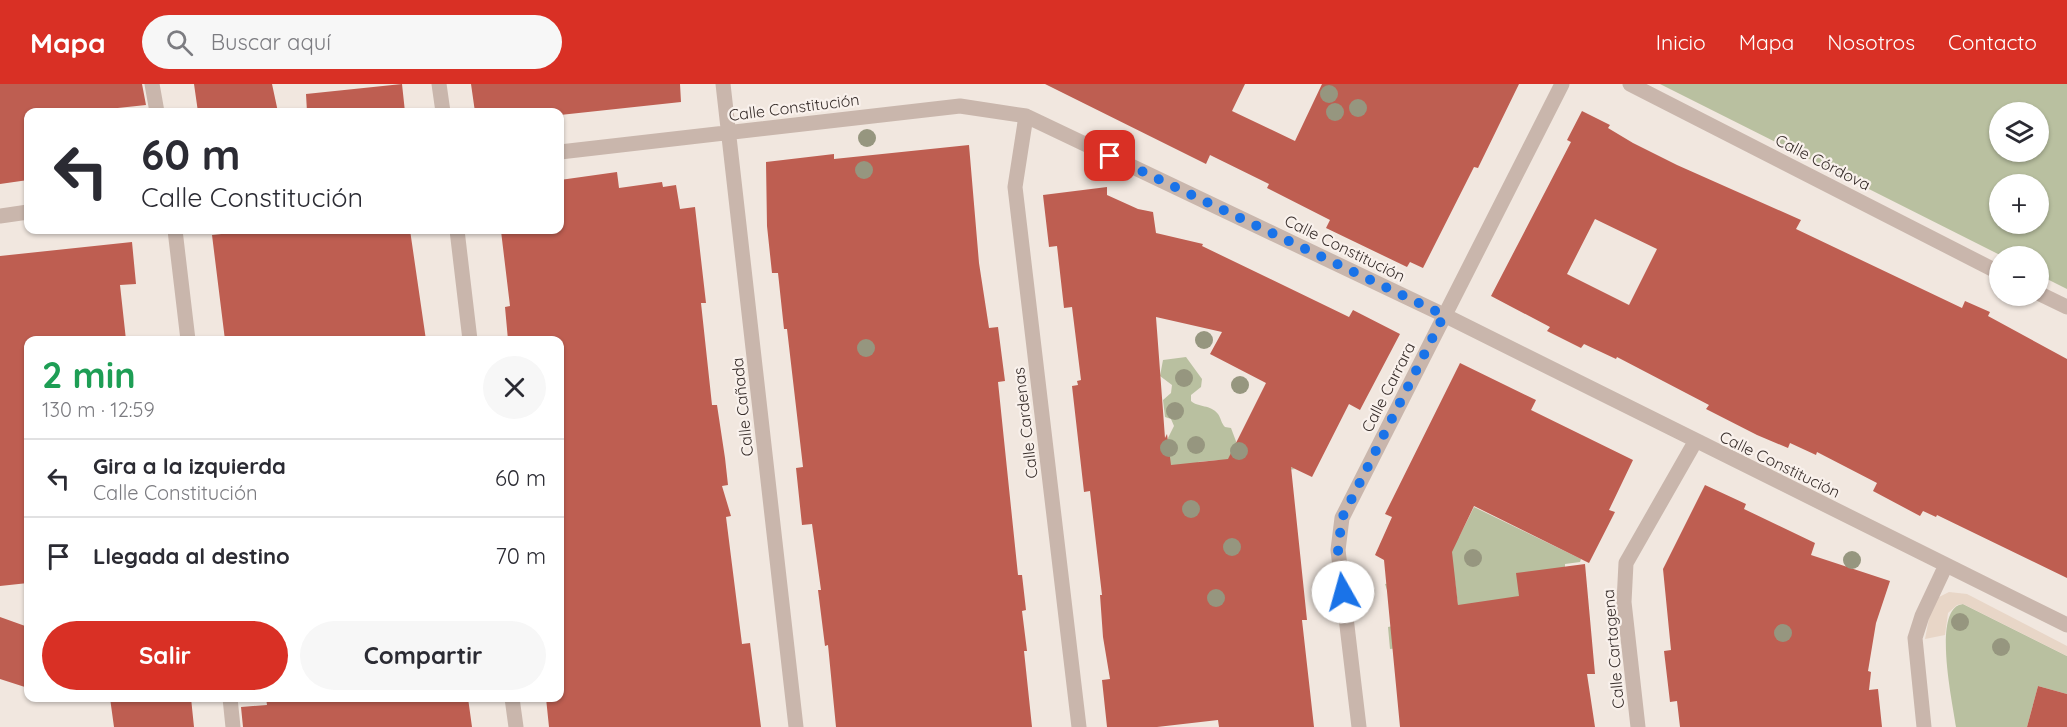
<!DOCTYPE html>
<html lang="es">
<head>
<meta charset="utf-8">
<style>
  body { margin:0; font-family:Quicksand,sans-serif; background:#f7f7f7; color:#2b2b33; height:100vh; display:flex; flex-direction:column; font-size:22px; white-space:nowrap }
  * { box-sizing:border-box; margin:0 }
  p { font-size:20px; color:#7c7c81 }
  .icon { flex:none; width:33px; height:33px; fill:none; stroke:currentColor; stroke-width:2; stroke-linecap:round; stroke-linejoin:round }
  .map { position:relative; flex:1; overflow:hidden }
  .panel { position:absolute; left:24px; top:252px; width:540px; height:366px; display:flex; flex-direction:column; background:#fff; border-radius:12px; box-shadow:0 2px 4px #0004 }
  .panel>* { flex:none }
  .top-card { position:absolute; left:24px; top:24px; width:540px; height:126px; border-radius:12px; box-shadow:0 2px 4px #0004; background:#fff; color:#2b2b33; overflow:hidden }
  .controls { position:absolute; left:1989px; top:18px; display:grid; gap:12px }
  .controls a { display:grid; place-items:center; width:60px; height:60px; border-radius:50%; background:#fff; box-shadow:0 2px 4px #0004; font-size:30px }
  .pin { position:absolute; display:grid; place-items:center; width:51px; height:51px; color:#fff; margin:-26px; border-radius:12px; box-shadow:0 3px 9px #0006 }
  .me { position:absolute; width:66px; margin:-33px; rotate:353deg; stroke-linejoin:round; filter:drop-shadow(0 0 4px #0008) }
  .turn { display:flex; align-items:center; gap:21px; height:126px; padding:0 18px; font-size:27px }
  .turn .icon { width:78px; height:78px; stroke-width:2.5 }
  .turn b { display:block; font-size:42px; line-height:51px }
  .round { display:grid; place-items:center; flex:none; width:63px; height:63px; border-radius:32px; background:#f7f7f7 }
  .summary { display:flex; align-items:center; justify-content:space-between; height:102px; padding:0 18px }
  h1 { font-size:36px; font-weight:700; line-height:45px; color:#1e9e55 }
  .cta { display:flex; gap:12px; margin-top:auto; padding:12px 18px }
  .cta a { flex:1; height:69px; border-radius:36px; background:#d93025; color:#fff; font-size:24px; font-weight:700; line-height:69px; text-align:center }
  .cta a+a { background:#f7f7f7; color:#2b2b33 }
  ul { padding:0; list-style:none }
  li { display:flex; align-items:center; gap:18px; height:78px; padding:0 18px; border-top:2px solid #e1e1e2 }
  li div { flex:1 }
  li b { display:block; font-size:22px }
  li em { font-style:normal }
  header { display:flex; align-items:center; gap:36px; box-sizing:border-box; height:84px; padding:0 30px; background:#d93025; color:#fff }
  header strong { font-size:28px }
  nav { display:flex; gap:33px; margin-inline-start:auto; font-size:21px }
  .search { width:420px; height:54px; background:#f7f7f7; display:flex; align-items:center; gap:15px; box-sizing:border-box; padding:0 21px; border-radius:33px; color:#7c7c81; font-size:22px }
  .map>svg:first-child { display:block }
</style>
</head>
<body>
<header>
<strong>Mapa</strong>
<div class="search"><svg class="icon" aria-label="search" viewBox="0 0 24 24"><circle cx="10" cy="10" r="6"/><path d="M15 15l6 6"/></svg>Buscar aquí</div>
<nav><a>Inicio</a><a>Mapa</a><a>Nosotros</a><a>Contacto</a></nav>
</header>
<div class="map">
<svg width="2067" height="643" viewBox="0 0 2067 643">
  <rect width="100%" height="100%" fill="#f1e7df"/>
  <!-- green -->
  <path fill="#b9c0a0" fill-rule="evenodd" d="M1660,0H2067V205L2039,191L2038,172H2002ZM2000,28H2038V68H2000ZM2038,100V140H2000V100Z
    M1186,273L1202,295L1201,303L1191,311V317C1199,324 1210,320 1218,330C1221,334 1221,339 1225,343L1231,344L1237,360H1245L1295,385L1222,397L1219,376L1198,378L1205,441L1163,377L1165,360L1174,342L1171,335L1165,333L1163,316L1171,309L1172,301L1160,292L1163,276Z
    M1474,423L1581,475L1580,478L1565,480V483L1519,512L1462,558L1390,565L1388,543L1459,529L1455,498L1387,506L1385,500L1424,493L1452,450L1459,453Z
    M1963,520L2067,572V610L2038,602L2027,643H1956C1953,620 1931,523 1963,520Z"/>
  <!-- plaza -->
  <path fill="#e8d6c7" d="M1949,508L1967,510L2067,562V572L1963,520L1957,521L1948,529L1945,551L1925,555L1931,524L1939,513Z"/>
  <!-- building -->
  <path fill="#be5e51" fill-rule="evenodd" d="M0,0H142L146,21L80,28H28V96L0,100Z
    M194,0H272L278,28H198Z
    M402,0L405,28H307L306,10Z
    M471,0H680L681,18L560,31V28H475Z
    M1045,0H1245L1232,27L1295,57L1322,0H1519L1478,84L1474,83L1423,184L1410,178L1407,183L1326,144L1330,136L1267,104L1269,100L1210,71L1206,80Z
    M1582,27L1610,41L1608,44L1633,59L1677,81L1801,136L1796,145L1962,224L1965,217L1990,228L1988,232L2067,275V494L1937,431L1936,433L1923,427L1920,432L1873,407L1877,399L1817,368L1816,371L1790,359L1788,364L1757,351L1706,325L1709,321L1617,273L1616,275L1584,260L1581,264L1547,247L1550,243L1491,212L1571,58L1567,56ZM1595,135L1657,165L1629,221L1567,190Z
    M969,61L979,179L989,244L998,243L1005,297L998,298L1018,491H1022L1026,526L1022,527L1027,567H1024L1032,643H836L828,561L825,562L818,506H821L812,440L802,441L796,384L803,383L787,245H784L778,189H772L767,142L766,78L834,70V75Z
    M617,88L619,104L662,98L663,103L676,101L680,125L695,123L706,219H701L712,321H717L725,374L728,401L722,402L731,432L726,433L742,560L750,559L761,643H549L546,614H560V256H508L505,223L510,222L501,147L560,146V96Z
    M1107,103V111L1138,125L1153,128L1156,149L1203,160L1202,162L1349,233L1353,226L1400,250L1360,326L1349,320L1312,393L1291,383L1307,536H1302L1314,643H1219L1218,636L1157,643H1107L1102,596L1110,595L1103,553L1100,511H1102L1090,407L1084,408L1072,302L1078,301L1077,297L1081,296L1072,223L1064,224L1057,162L1049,163L1043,111ZM1156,233L1222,248L1210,270L1266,299L1228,375L1171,381L1167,350L1165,354Z
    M259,146H410L426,256H225L212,151Z
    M132,158L136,200L120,201L126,256H28V499L0,502V172Z
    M1460,279L1536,316L1531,326L1633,376L1609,426L1615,428L1589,479L1474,422L1452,468L1458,521L1519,512L1516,489L1585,480L1595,590H1587L1595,643H1400L1384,476L1375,471L1392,433L1385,430Z
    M1705,401L1746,420L1744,425L1815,459L1811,471L1890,497L1876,539L1868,587L1871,588L1869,606L1878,605L1882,643H1680L1677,617L1670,618L1664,567L1671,566L1663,485Z
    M0,533L28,543V604L0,595Z
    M2038,602L2067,610V643H2027Z
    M110,614H191L194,643H114Z
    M266,614H293L294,618L333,614H468L472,643H243L241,623L267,621Z"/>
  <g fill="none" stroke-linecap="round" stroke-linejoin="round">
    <!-- minor -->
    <path stroke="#c9b6ac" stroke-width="15" d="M152,0L157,28
      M439,0L443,28
      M723,0L796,643
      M1630,0L2000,189
      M1026,32L1015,103L1079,643
      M560,68L960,22L1026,32L1444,231L2067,541
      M0,132L28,128
      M175,146L188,256
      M457,146L470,256
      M2038,209L2067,223
      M230,614L233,643
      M512,614L516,643
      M1359,643L1338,466L1342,434L1562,0
      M1638,643L1624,518L1626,479L1695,358
      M1924,643L1915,554L1922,532L1946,481"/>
  </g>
  <!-- trees -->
  <g fill="#96967f">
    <circle cx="1329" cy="10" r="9"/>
    <circle cx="1358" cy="24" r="9"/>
    <circle cx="1335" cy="28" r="9"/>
    <circle cx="867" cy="54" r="9"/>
    <circle cx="864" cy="86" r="9"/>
    <circle cx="1204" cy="256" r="9"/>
    <circle cx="866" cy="264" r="9"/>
    <circle cx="1184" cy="294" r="9"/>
    <circle cx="1240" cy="301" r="9"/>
    <circle cx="1175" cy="327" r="9"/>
    <circle cx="1196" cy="361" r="9"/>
    <circle cx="1169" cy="364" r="9"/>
    <circle cx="1239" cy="367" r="9"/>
    <circle cx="1191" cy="425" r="9"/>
    <circle cx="1232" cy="463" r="9"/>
    <circle cx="1473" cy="474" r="9"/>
    <circle cx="1852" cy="476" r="9"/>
    <circle cx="1216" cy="514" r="9"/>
    <circle cx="1960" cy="538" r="9"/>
    <circle cx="1783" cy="549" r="9"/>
    <circle cx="2001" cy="563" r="9"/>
  </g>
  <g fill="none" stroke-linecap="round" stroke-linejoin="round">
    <!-- route -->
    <path stroke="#1a73e8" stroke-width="10" stroke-dasharray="0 18" d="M1110,72L1444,231L1342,434L1338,466L1343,508"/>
  </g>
  <g text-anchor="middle" stroke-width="4.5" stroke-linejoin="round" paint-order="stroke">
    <!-- street labels -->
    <g font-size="16" fill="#372d2a" stroke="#f9f1ec">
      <text transform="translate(794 23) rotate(-7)" y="6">Calle Constitución</text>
      <text transform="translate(1823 78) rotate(27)" y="6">Calle Córdova</text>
      <text transform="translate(1345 164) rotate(26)" y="6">Calle Constitución</text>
      <text transform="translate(1388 303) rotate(-63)" y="6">Calle Carrara</text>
      <text transform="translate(742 323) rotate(-96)" y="6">Calle Cañada</text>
      <text transform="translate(1025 339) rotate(-97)" y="6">Calle Cardenas</text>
      <text transform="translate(1780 380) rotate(26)" y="6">Calle Constitución</text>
      <text transform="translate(1613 565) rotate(-95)" y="6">Calle Cartagena</text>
    </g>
  </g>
</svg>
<div class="controls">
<a><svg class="icon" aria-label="layers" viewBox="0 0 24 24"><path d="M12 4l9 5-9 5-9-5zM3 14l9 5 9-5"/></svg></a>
<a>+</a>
<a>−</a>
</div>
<div class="pin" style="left:1110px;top:72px;background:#d93025"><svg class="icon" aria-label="arrive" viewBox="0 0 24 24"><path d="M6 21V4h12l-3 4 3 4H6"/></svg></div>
<svg class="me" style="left:1343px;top:508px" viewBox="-20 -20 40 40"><circle r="19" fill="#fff"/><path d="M0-13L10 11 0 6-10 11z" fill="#1a73e8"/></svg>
<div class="top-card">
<div class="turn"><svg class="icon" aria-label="left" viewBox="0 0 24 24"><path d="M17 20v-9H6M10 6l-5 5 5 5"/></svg><div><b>60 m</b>Calle Constitución</div></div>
</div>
<section class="panel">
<div class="summary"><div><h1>2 min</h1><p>130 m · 12:59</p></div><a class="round"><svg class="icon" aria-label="close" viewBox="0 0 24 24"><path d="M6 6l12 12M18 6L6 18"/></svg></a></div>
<ul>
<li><svg class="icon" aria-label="left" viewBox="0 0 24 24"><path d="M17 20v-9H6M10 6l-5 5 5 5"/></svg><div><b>Gira a la izquierda</b><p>Calle Constitución</p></div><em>60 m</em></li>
<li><svg class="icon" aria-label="arrive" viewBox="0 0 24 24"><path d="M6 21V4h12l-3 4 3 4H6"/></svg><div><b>Llegada al destino</b></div><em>70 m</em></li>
</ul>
<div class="cta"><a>Salir</a><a>Compartir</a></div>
</section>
</div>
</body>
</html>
